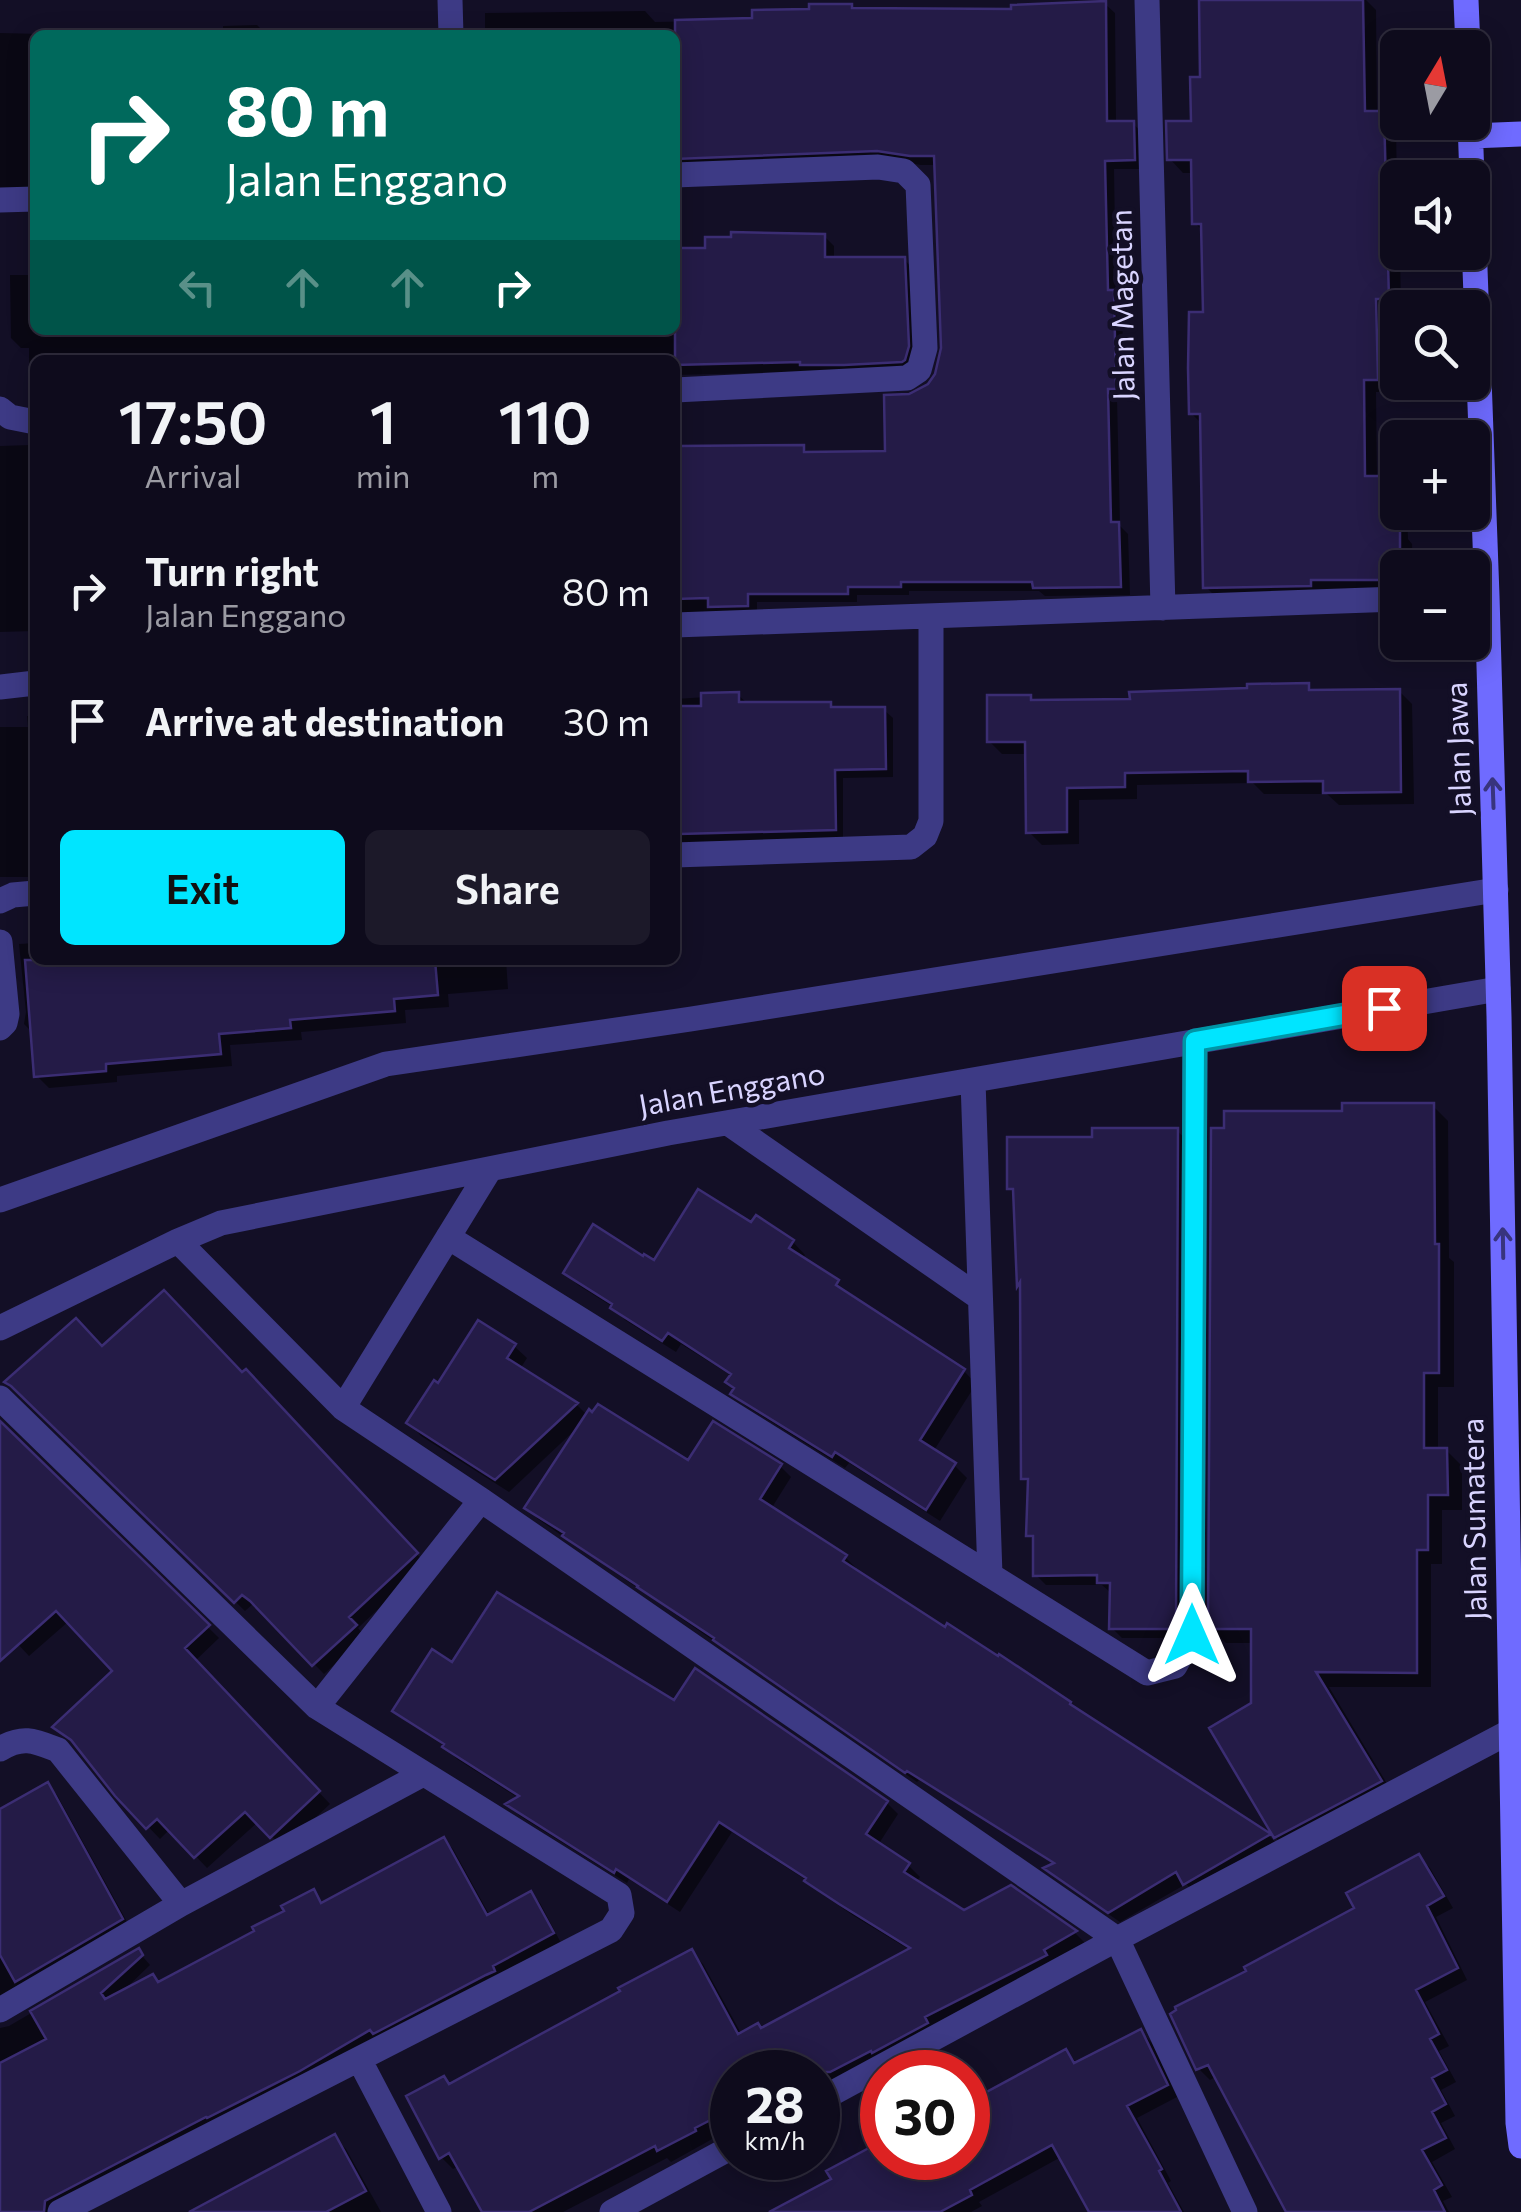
<!DOCTYPE html>
<html lang="en">
<head>
<meta charset="utf-8">
<style>
  body { margin:0; font-family:Commissioner,sans-serif; background:#1c1929; color:#f1f3f6; height:100vh; display:flex; flex-direction:column; font-size:38px; white-space:nowrap }
  * { box-sizing:border-box; margin:0 }
  p { font-size:32px; color:#9b9ba3 }
  .icon { flex:none; width:55px; height:55px; fill:none; stroke:currentColor; stroke-width:2; stroke-linecap:round; stroke-linejoin:round }
  .map { position:relative; flex:1; overflow:hidden }
  .panel { position:absolute; left:30px; top:355px; width:650px; height:610px; display:flex; flex-direction:column; background:#0e0b1c; border-radius:15px; box-shadow:0 5px 25px #0003,0 0 0 2px #2e2b3b }
  .panel>* { flex:none }
  .banner { position:absolute; left:30px; top:30px; width:650px; height:305px; border-radius:15px; box-shadow:0 5px 25px #0003,0 0 0 2px #2e2b3b; background:#00695c; color:#fff; overflow:hidden }
  .needle { width:65px; rotate:10deg }
  .tools { position:absolute; left:1380px; top:30px; display:grid; gap:20px }
  .tools a { display:grid; place-items:center; width:110px; height:110px; border-radius:15px; background:#0e0b1c; box-shadow:0 5px 25px #0003,0 0 0 2px #2e2b3b; font-size:50px }
  .speed { position:absolute; left:710px; top:2050px; display:flex; gap:20px; font-size:50px; font-weight:700; text-align:center }
  .speed>* { display:grid; place-content:center; width:130px; height:130px; border-radius:50%; background:#0e0b1c; box-shadow:0 5px 25px #0003,0 0 0 2px #2e2b3b; line-height:1 }
  .speed small { font-size:25px; font-weight:400 }
  .speed .limit { border:15px solid #d22; background:#fff; color:#111 }
  .pin { position:absolute; display:grid; place-items:center; width:85px; height:85px; color:#fff; margin:-42px; border-radius:20px; box-shadow:0 5px 15px #0006 }
  .me { position:absolute; width:110px; margin:-55px; rotate:0deg; stroke-linejoin:round; filter:drop-shadow(0 0 8px #0008) }
  .turn { display:flex; align-items:center; gap:35px; height:210px; padding:0 30px; font-size:45px }
  .turn .icon { width:130px; height:130px; stroke-width:2.5 }
  .turn b { display:block; font-size:70px; line-height:85px }
  .lanes { display:flex; align-items:center; height:95px; padding:0 30px; background:#0003; justify-content:center; gap:50px; direction:ltr }
  .lanes .off { opacity:.35 }
  .eta { display:flex; justify-content:space-evenly; align-items:center; height:170px; text-align:center }
  .eta b { font-size:60px; font-weight:600; line-height:70px }
  .button { display:flex; gap:20px; margin-top:auto; padding:20px 30px }
  .button a { flex:1; height:115px; border-radius:15px; background:#00e5ff; color:#111; font-size:40px; font-weight:600; line-height:115px; text-align:center }
  .button a+a { background:#1c1929; color:#f1f3f6 }
  ul { padding:0; list-style:none }
  li { display:flex; align-items:center; gap:30px; height:130px; padding:0 30px }
  li div { flex:1 }
  li b { display:block; font-size:38px }
  li em { font-style:normal }
  .map>svg:first-child { display:block }
</style>
</head>
<body>
<div class="map">
<svg width="1521" height="2212" viewBox="0 0 1521 2212">
  <rect width="100%" height="100%" fill="#130f26"/>
  <!-- shadow -->
  <path fill="#0007" d="M1202,0H1366L1376,10L1377,113H1383L1396,127L1398,252H1400L1401,308H1398V311H1388L1390,392H1376L1377,479L1393,478L1398,483V512H1407L1408,539L1412,544L1413,568H1398V592L1219,600L1206,587L1203,425L1191,413L1206,315L1204,232L1195,223L1194,173H1183L1170,159L1193,123L1202,80Z
    M1105,4L1115,13L1116,124H1133L1143,133L1144,169H1114L1116,296L1122,302L1124,398H1117L1120,526L1128,534L1130,595L1045,596L1039,591H909V595H857V602H757V614H675V466L802,447L809,454H887L910,397L930,385L937,375L943,352L937,165H921L889,159L675,169V35H485V13L645,11L655,22L755,20L851,6L855,10L1013,11Z
    M257,25L264,32L377,35H214H223V26Z
    M0,33L84,35H35V192L0,198Z
    M824,236L834,246V259H904L913,269L914,369L675,375V360H35V409L29,403V348H21L11,338L10,275H35V330H675V250H707Z
    M35,439V631L0,632V446L30,445V440Z
    M1308,686L1314,692L1399,691L1412,704L1414,804L1339,805L1327,794H1264L1253,783L1137,785V799L1079,800V844L1042,845L1029,832L1027,754H1002L989,741L1030,697L1035,702H1132Z
    M738,695L747,703L830,704L835,710H884L893,718V777L843,778V838L682,842V847L675,850V699Z
    M27,716H35V877H0V727H28Z
    M35,943V960H506L508,989L448,994L449,1007L405,1010L406,1023L301,1032L302,1040L230,1045L232,1066L117,1076V1082L49,1088L37,1076L33,1033L24,1024L26,1012L19,944Z
    M1433,1106L1448,1121L1449,1258L1454,1262V1387H1438V1450H1446L1462,1466V1510H1442V1564H1431V1687H1329L1395,1797L1197,1894L1186,1884L1120,1922L1057,1879L1047,1869L1055,1865L919,1780L917,1782L538,1519L527,1508L577,1428L509,1492L421,1436L409,1423L439,1386L514,1346L527,1358L520,1369L577,1405L588,1416L689,1463L780,1466L791,1477L771,1509L845,1557L856,1568L854,1572L1070,1704L1080,1714L1269,1836L1279,1845L1280,1844L1212,1729L1254,1705L1253,1643H1226L1211,1628L1344,1113Z
    M1177,1131L1188,1141L1185,1638H1122L1112,1628L1110,1592L1102,1585H1046L1036,1575V1542L1029,1535L1030,1484L1023,1478L1022,1289L1019,1286L1016,1194L1009,1188L1094,1140Z
    M756,1219L793,1242L805,1255L802,1260L964,1371L976,1384L933,1452L954,1465L967,1478L940,1521L849,1463L845,1468L746,1406L734,1394L736,1390L732,1376L681,1344L676,1352L625,1320L613,1307L578,1285L566,1273L655,1263L752,1226Z
    M103,1349L242,1376L256,1382L426,1564L358,1628L365,1636L324,1674L254,1603L245,1611L25,1396Z
    M0,1424L219,1638L195,1661L330,1804L283,1848L258,1822L207,1868L170,1829L160,1839L117,1794L80,1747L55,1727L116,1672L69,1621L29,1656L0,1625Z
    M453,1665L674,1704L886,1802L898,1814L878,1845L908,1865L920,1877L916,1882L964,1913L1010,1888L1075,1933L1086,1944L818,2092V2072H732V2128L671,2162L667,2158L563,2212H485L459,2166L453,2169L441,2157L444,2079L451,2085L691,1952L703,1964L742,2035L762,2030L910,1950L854,1916L819,1892L806,1880L732,1832L680,1912L629,1879L627,1883L520,1816L509,1805L520,1799L457,1759L443,1745L407,1722L395,1711Z
    M47,1785L57,1795L131,1929L0,2005V1811Z
    M444,1840L453,1849L490,1916L531,1894L540,1903L561,1943L53,2212H0V2028L9,2026L138,1951L150,1965L122,1992L159,1984L258,1932L313,1892L324,1904Z
    M1419,1857L1430,1868L1453,1908L1436,1917L1467,1980L1425,2002L1449,2046L1439,2051L1456,2082L1441,2090L1455,2116L1441,2123L1455,2149L1432,2162L1452,2197L1443,2201L1449,2212H1289L1217,2076L1210,2080L1199,2069L1358,1909Z
    M1141,2032L1152,2043L1177,2097L1137,2118L1171,2181L1168,2183L1184,2212H1091L1061,2157L979,2202L982,2206L971,2212H774L834,2180L830,2172L882,2144V2158H968V2098L972,2102L1066,2052L1078,2064Z
    M334,2137L346,2149L381,2212H193Z"/>
  <!-- building -->
  <path fill="#241b47" stroke="#3b2d73" stroke-width="2.5" d="M1199,0H1363L1365,111H1384L1389,299H1376L1378,380H1364L1365,476H1394L1396,528H1400V568H1398V580H1311V586L1203,588L1200,414H1189L1188,368L1189,312H1203L1201,224H1192L1191,160H1167L1166,121H1191L1190,77H1200Z
    M1106,1L1107,121H1134L1135,160L1105,161L1108,290H1114L1116,389H1108L1111,522H1119L1121,587L1033,588L1032,582H901V587H848V594H748V606L708,607V598L675,599V541H679L678,446L804,445V452L885,451L884,395L909,394L928,384L935,374L941,348L934,156H910L877,151L675,159V20L752,18V10L809,9V4H852V8L1011,9V5Z
    M731,232L825,234V257H905L909,346L905,360L902,362L844,365H800V362L675,365V248H705V237H731Z
    M1309,683V690L1400,689L1401,792L1323,793V781L1248,782V771L1125,773V787L1067,788V832L1026,833L1025,742H987V695H1031V700L1130,699L1129,692L1247,688V684Z
    M739,692V702H831V707H885L886,769L835,770L836,830L680,834L679,775H675V706H701V693Z
    M25,960H435L438,995L394,999L395,1011L290,1020L291,1028L219,1034L221,1054L106,1064V1071L34,1077Z
    M1342,1103H1434L1435,1244H1439V1373H1424V1448H1447L1448,1495H1428V1550H1417V1673L1316,1672L1382,1781L1274,1838L1209,1728L1251,1703V1629H1208L1211,1128H1224V1111H1342Z
    M1092,1128H1178L1176,1629H1109L1110,1583H1097V1575L1033,1576V1536H1026L1028,1479H1021L1020,1282L1017,1287L1013,1189H1007V1137H1092Z
    M698,1189L751,1222L756,1215L794,1240L789,1248L839,1280L836,1285L965,1369L920,1440L956,1463L926,1510L835,1452L832,1457L730,1394L734,1388L725,1382L731,1374L668,1333L662,1341L610,1308L612,1304L563,1273L593,1224L643,1256L644,1254L654,1260Z
    M164,1290L242,1372L246,1369L418,1553L349,1617L357,1625L312,1666L250,1601L242,1595L234,1603L11,1386L4,1382L76,1318L102,1346Z
    M478,1320L516,1344L507,1358L578,1403L495,1480L406,1423L434,1380L438,1383Z
    M598,1404L688,1460L713,1421L782,1464L760,1499L847,1555L843,1561L945,1627L947,1623L998,1656L999,1654L1071,1702L1070,1704L1271,1834L1183,1885L1176,1872L1108,1913L1043,1868L1054,1863L907,1771L905,1773L713,1640L714,1638L637,1587L638,1586L562,1536L564,1533L524,1508L589,1409L592,1412Z
    M0,1421L210,1625L185,1648L320,1791L270,1838L245,1812L194,1858L157,1819L146,1829L115,1796L71,1740L52,1727L112,1671L56,1611L0,1661Z
    M497,1592L674,1700L695,1668L888,1801L866,1834L910,1863L904,1872L964,1910L1011,1885L1077,1931L1044,1950L1047,1955L925,2017L928,2023L872,2053L871,2051L830,2072H732V2109L695,2128L696,2131L657,2151L655,2146L529,2212H482L449,2153L439,2159L406,2096L444,2076L449,2084L620,1991L618,1988L692,1949L738,2034L758,2023L761,2028L910,1948L839,1904L804,1881L806,1878L719,1822L667,1902L616,1869L614,1873L505,1804L519,1796L442,1747L444,1744L392,1711L432,1649L452,1662Z
    M48,1782L123,1919L15,1982L0,1955V1809Z
    M444,1837L487,1915L531,1891L554,1933L493,1966L495,1971L486,1975L373,2034L370,2030L300,2071L207,2118L206,2117L45,2201L44,2212H0V2063L46,2039L30,2011L139,1948L143,1955L101,1993L105,1999L153,1974L158,1982L254,1931L252,1927L284,1911L281,1906L314,1889L321,1903Z
    M1419,1854L1444,1896L1427,1906L1458,1968L1416,1990L1439,2034L1430,2039L1447,2070L1432,2078L1446,2104L1432,2112L1446,2138L1422,2150L1442,2185L1434,2190L1445,2212H1286L1208,2065L1196,2070L1170,2014L1176,2010L1175,2007L1246,1971L1244,1967L1354,1908L1346,1893Z
    M1141,2029L1168,2085L1127,2106L1162,2169L1159,2171L1181,2212H1089L1052,2145L970,2190L972,2195L940,2212H769L831,2179L826,2171L882,2141V2158H968V2102L1066,2049L1074,2063Z
    M335,2134L366,2191L326,2212H189Z"/>
  <g fill="none" stroke-linecap="round" stroke-linejoin="round">
    <!-- minor -->
    <path stroke="#3d3a85" stroke-width="25" d="M450,0L451,35
      M1147,0L1163,608
      M675,175L878,167L904,171L918,185L925,348L919,370L907,378L675,390
      M0,200L35,199
      M0,409L10,417L35,422
      M675,625L1398,599
      M0,687L35,683
      M675,855L911,847L925,836L931,821V616
      M0,901L13,895L35,893
      M0,942L7,1014L5,1023L0,1028
      M973,1081L990,1575
      M728,1123L980,1298
      M448,1237L1147,1673L1175,1666L1192,1635L1195,1041
      M178,1241L343,1408L481,1500L1117,1939L1245,2212
      M0,1328L178,1241L221,1223L668,1133L1498,989
      M0,1398L317,1707L619,1895L622,1913L611,1930L60,2212
      M343,1408L490,1169
      M317,1707L481,1500
      M0,1749C23,1735 35,1741 58,1750L181,1904
      M0,2010L181,1904L423,1774
      M359,2059L439,2212
      M818,2101L1117,1939L1511,1731
      M612,2212L732,2147"/>
    <!-- tertiary -->
    <path stroke="#3d3a85" stroke-width="25" d="M0,1200L386,1064L691,1019L1496,890"/>
    <!-- secondary -->
    <path stroke="#6f6bff" stroke-width="25" d="M1466,0L1468,48
      M1470,122L1472,178
      M1471,136L1521,134
      M1472,187L1487,596L1499,1016L1518,2123L1521,2146"/>
  </g>
  <!-- one-way arrows -->
  <defs><path id="oneway-shaft" d="M-6 0H5M1.5-3L5.5 0L1.5 3" fill="none" stroke-width="1.6" stroke-linecap="round" stroke-linejoin="round" transform="scale(2.5)"/></defs>
  <g stroke="#38347d">
    <use href="#oneway-shaft" transform="translate(1493 793) rotate(-92)"/>
    <use href="#oneway-shaft" transform="translate(1503 1243) rotate(-91)"/>
  </g>
  <g fill="none" stroke-linecap="round" stroke-linejoin="round">
    <!-- route casing -->
    <g stroke="#0095a6" stroke-width="25">
      <path id="route" d="M1192,1635L1195,1041L1384,1008"/>
    </g>
    <!-- route -->
    <use href="#route" stroke="#00e5ff" stroke-width="18"/>
  </g>
  <g text-anchor="middle" stroke-width="9" stroke-linejoin="round" paint-order="stroke">
    <!-- street labels -->
    <g font-size="30" fill="#d9d4ff" stroke="#130f26">
      <text transform="translate(1123 305) rotate(-91)" y="10">Jalan Magetan</text>
      <text transform="translate(1459 749) rotate(-92)" y="10">Jalan Jawa</text>
      <text transform="translate(732 1090) rotate(-10)" y="10">Jalan Enggano</text>
      <text transform="translate(1475 1519) rotate(-91)" y="10">Jalan Sumatera</text>
    </g>
  </g>
</svg>
<div class="tools">
<a><svg class="needle" viewBox="-14 -14 28 28"><path d="M0-13l5 13h-10z" fill="#e53935"/><path d="M0 13l5-13h-10z" fill="#9b9ba3"/></svg></a>
<a><svg class="icon" aria-label="sound" viewBox="0 0 24 24"><path d="M4 9h4l5-4v14l-5-4H4zM17 9q2 3 0 6"/></svg></a>
<a><svg class="icon" aria-label="search" viewBox="0 0 24 24"><circle cx="10" cy="10" r="6"/><path d="M15 15l6 6"/></svg></a>
<a>+</a>
<a>−</a>
</div>
<div class="speed"><div>28<small>km/h</small></div><div class="limit">30</div></div>
<div class="pin" style="left:1384px;top:1008px;background:#d93025"><svg class="icon" aria-label="arrive" viewBox="0 0 24 24"><path d="M6 21V4h12l-3 4 3 4H6"/></svg></div>
<svg class="me" style="left:1192px;top:1635px" viewBox="-20 -20 40 40"><path d="M0-17L14 15 0 8-14 15z" fill="#00e5ff" stroke="#fff" stroke-width="4"/></svg>
<div class="banner">
<div class="turn"><svg class="icon" aria-label="right" viewBox="0 0 24 24"><path d="M7 20v-9h11M14 6l5 5-5 5"/></svg><div><b>80 m</b>Jalan Enggano</div></div>
<div class="lanes"><svg class="icon off" aria-label="left" viewBox="0 0 24 24"><path d="M17 20v-9H6M10 6l-5 5 5 5"/></svg><svg class="icon off" aria-label="ahead" viewBox="0 0 24 24"><path d="M12 20V5M6 11l6-6 6 6"/></svg><svg class="icon off" aria-label="ahead" viewBox="0 0 24 24"><path d="M12 20V5M6 11l6-6 6 6"/></svg><svg class="icon" aria-label="right" viewBox="0 0 24 24"><path d="M7 20v-9h11M14 6l5 5-5 5"/></svg></div>
</div>
<section class="panel">
<div class="eta">
<div><b>17:50</b><p>Arrival</p></div>
<div><b>1</b><p>min</p></div>
<div><b>110</b><p>m</p></div>
</div>
<ul>
<li><svg class="icon" aria-label="right" viewBox="0 0 24 24"><path d="M7 20v-9h11M14 6l5 5-5 5"/></svg><div><b>Turn right</b><p>Jalan Enggano</p></div><em>80 m</em></li>
<li><svg class="icon" aria-label="arrive" viewBox="0 0 24 24"><path d="M6 21V4h12l-3 4 3 4H6"/></svg><div><b>Arrive at destination</b></div><em>30 m</em></li>
</ul>
<div class="button"><a>Exit</a><a>Share</a></div>
</section>
</div>
</body>
</html>
